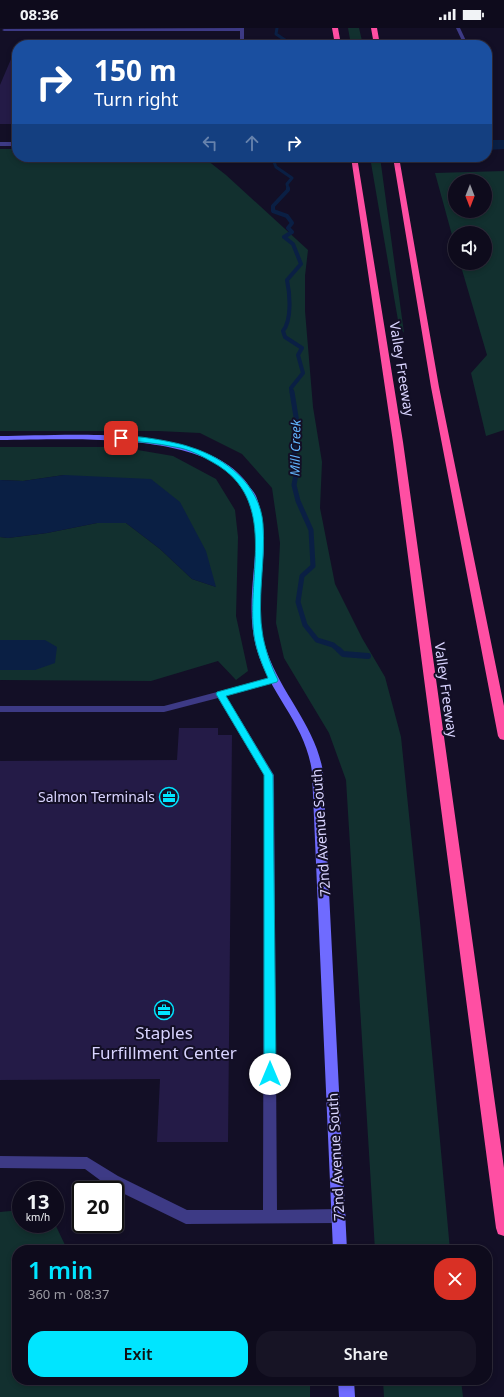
<!DOCTYPE html>
<html lang="en">
<head>
<meta charset="utf-8">
<style>
  body { margin:0; font-family:"Noto Sans",sans-serif; background:#171425; color:#f1f3f6; height:100vh; display:flex; flex-direction:column; font-size:15px; white-space:nowrap }
  * { box-sizing:border-box; margin:0 }
  p { font-size:13px; color:#9b9ba3 }
  .icon { flex:none; width:22px; height:22px; fill:none; stroke:currentColor; stroke-width:2; stroke-linecap:round; stroke-linejoin:round }
  .map { position:relative; flex:1; overflow:hidden }
  .details { position:absolute; left:12px; top:1217px; width:480px; height:140px; display:flex; flex-direction:column; background:#0e0b1c; border-radius:16px; box-shadow:0 2px 6px #0003,0 0 0 1px #2e2b3b }
  .details>* { flex:none }
  .hud { position:absolute; left:12px; top:12px; width:480px; height:122px; border-radius:16px; box-shadow:0 2px 6px #0003,0 0 0 1px #2e2b3b; background:#1a4fa0; color:#fff; overflow:hidden }
  .needle { width:26px; rotate:180deg }
  .tools { position:absolute; left:448px; top:146px; display:grid; gap:8px }
  .tools a { display:grid; place-items:center; width:44px; height:44px; border-radius:50%; background:#0e0b1c; box-shadow:0 2px 6px #0003,0 0 0 1px #2e2b3b; font-size:20px }
  .speed { position:absolute; left:12px; top:1153px; display:flex; gap:8px; font-size:20px; font-weight:700; text-align:center }
  .speed>* { display:grid; place-content:center; width:52px; height:52px; border-radius:50%; background:#0e0b1c; box-shadow:0 2px 6px #0003,0 0 0 1px #2e2b3b; line-height:1 }
  .speed small { font-size:10px; font-weight:400 }
  .speed .limit { border:2px solid #111; border-radius:6px; background:#fff; color:#111 }
  .pin { position:absolute; display:grid; place-items:center; width:34px; height:34px; color:#fff; margin:-17px; border-radius:8px; box-shadow:0 2px 6px #0006 }
  .me { position:absolute; width:44px; margin:-22px; rotate:0deg; stroke-linejoin:round; filter:drop-shadow(0 0 3px #0008) }
  .turn { display:flex; align-items:center; gap:14px; height:84px; padding:0 16px; font-size:18px }
  .turn .icon { width:52px; height:52px; stroke-width:2.5 }
  .turn b { display:block; font-size:28px; line-height:34px }
  .lanes { display:flex; align-items:center; height:38px; padding:0 16px; background:#0003; justify-content:center; gap:20px; direction:ltr }
  .lanes .off { opacity:.35 }
  .round { display:grid; place-items:center; flex:none; width:42px; height:42px; border-radius:16px; background:#171425 }
  .headline { display:flex; align-items:center; justify-content:space-between; height:68px; padding:0 16px }
  h1 { font-size:24px; font-weight:600; line-height:30px; color:#00e5ff }
  .primary-button { display:flex; gap:8px; margin-top:auto; padding:8px 16px }
  .primary-button a { flex:1; height:46px; border-radius:16px; background:#00e5ff; color:#111; font-size:16px; font-weight:600; line-height:46px; text-align:center }
  .primary-button a+a { background:#171425; color:#f1f3f6 }
  .status { display:flex; justify-content:space-between; align-items:center; height:28px; padding:0 20px; background:#0e0b1c; direction:ltr }
  .status svg { height:11px; fill:currentColor }
  .map>svg:first-child { display:block }
</style>
</head>
<body>
<div class="status"><b>08:36</b><svg viewBox="0 0 49 12"><path d="M0 12V9h3v3zM5 12V6h3v6zM10 12V3h3v9zM15 12V0h3v12zM26 1h20v11H26zM47 4h2v5h-2z"/></svg></div>
<div class="map">
<svg width="504" height="1369" viewBox="0 0 504 1369">
  <rect width="100%" height="100%" fill="#130f26"/>
  <!-- green -->
  <path fill="#12302f" fill-rule="evenodd" d="M348,0H359L363,17H351Z
    M0,121H17V129H203L226,147L308,222L305,248V283L313,379L322,434L320,480L335,556L362,610L385,649L401,709L420,894L450,1222H375L346,752L329,705L284,630L276,595L280,515L272,460L242,426L200,405L158,403H0Z
    M370,129H380L404,305L399,298Z
    M504,143V402L486,408L471,345L487,327L460,235H485V205H455V218L435,145ZM455,153H485V183H455Z
    M0,419H120L173,428L216,451L235,482L238,509L236,588L248,643L236,652L218,633L151,653L0,652V642H35L45,612H0V509L8,510L47,505L97,495H126L160,521L192,551L216,559L64,447L23,453L0,452Z
    M21,1182V1196H55L65,1217L73,1222H17V1352H310V1369H0V1184Z
    M383,1352H461L463,1369H384Z"/>
  <!-- water -->
  <path fill="#0a1f44" d="M487,112H504V121L487,122Z
    M64,447L151,451L180,474L206,523L216,559L192,551L160,521L126,495H97L47,505L8,510L0,509V452L23,453Z
    M0,612H45L57,619L55,635L35,642H0Z"/>
  <g fill="none" stroke-linecap="round" stroke-linejoin="round">
    <!-- stream-far3 -->
    <path stroke="#0a1f44" stroke-width="3" d="M277,0L276,6L288,14V17
      M272,129L276,139L292,150L287,156L288,161"/>
    <!-- stream-far2 -->
    <path stroke="#0a1f44" stroke-width="4" d="M288,160V162L273,178V183L287,188L292,195L288,200L292,204L284,209L293,216L301,236L287,252C290,266 292,292 283,303L285,309L302,320L298,327L303,345L291,360L292,365"/>
    <!-- stream-far1 -->
    <path stroke="#0a1f44" stroke-width="5" d="M292,364L297,395L294,430L297,441L294,457L298,473L311,502L313,538L302,548L298,574L305,597L317,612L333,617L340,623"/>
    <!-- stream -->
    <path stroke="#0a1f44" stroke-width="6" d="M339,622L343,626L368,628"/>
  </g>
  <!-- building -->
  <path fill="#241b47" d="M17,17V96H0V57Z
    M179,700H218V707H232L228,1114H157L160,1051L0,1052V733L177,732Z"/>
  <g fill="none" stroke-linecap="round" stroke-linejoin="round">
    <!-- lane -->
    <path fill="#3d3a85" fill-rule="evenodd" d="M244,0V17H240V3H4L2,2L4,1Z
      M456,0H460L468,17H464Z
      M0,114H17V118H0Z
      M274,649L279,652L277,654L226,668L274,747L277,1182L339,1181L344,1183L346,1188L344,1193L339,1195L186,1196L108,1158L85,1141L0,1140V1128L87,1129L118,1148L187,1182H263L264,747L218,670L164,684H0V678H164Z"/>
    <!-- secondary -->
    <path fill="#6f6bff" fill-rule="evenodd" d="M0,408C68,408 202,395 247,455C249,459 254,463 256,468C261,480 263,496 264,509C264,546 254,588 267,624C282,667 316,699 323,744L347,1222H333L312,744C306,696 270,667 257,622C246,586 255,546 256,509C254,487 249,465 233,448C189,403 60,412 0,412Z
      M338,1352H354L355,1369H339Z"/>
    <!-- highway -->
    <path fill="#ff4fa3" fill-rule="evenodd" d="M332,0H338L341,17H335Z
      M371,0H377L380,17H374Z
      M351,129H357L403,414L504,1140V1208L498,1206L496,1200L393,414Z
      M393,129H399L439,359L504,678V712L500,711L498,708L431,359Z"/>
  </g>
  <!-- route -->
  <path fill="#00e5ff" stroke="#0095a6" d="M118,408C131,406 177,414 190,419C226,430 260,457 263,496C266,533 256,572 263,609C266,624 271,638 278,652L277,654L226,668L273,747L276,1046L274,1050L270,1051L266,1050L264,1046V747L216,666L217,664L268,650C262,636 256,622 254,607C246,546 279,472 214,435C202,428 189,421 175,419C157,415 139,414 121,412L117,410Z"/>
  <!-- icons -->
  <defs>
    <g id="office-ring" transform="scale(1)"><circle r="9.5" fill="#130f26" stroke="#00e5ff" stroke-width="1.5"/><path d="M-6-3h4V-5.5h4V-3h4V5H-6ZM-1-4.5V-3h2v-1.5ZM-6 0V1H6V0Z" fill="#00e5ff"/></g>
  </defs>
  <g fill-rule="evenodd">
    <use href="#office-ring" x="169" y="769"/>
    <use href="#office-ring" x="164" y="982"/>
  </g>
  <g text-anchor="middle" stroke-width="4" stroke-linejoin="round" paint-order="stroke">
    <!-- far-water labels -->
    <g font-size="13" font-style="italic" fill="#62b6ff" stroke="#130f26">
      <text transform="translate(295 420) rotate(-89)" y="5">Mill Creek</text>
    </g>
    <!-- street labels -->
    <g font-size="14" fill="#d9d4ff" stroke="#130f26">
      <text transform="translate(402 341) rotate(81)" y="5">Valley Freeway</text>
      <text transform="translate(446 662) rotate(82)" y="5">Valley Freeway</text>
      <text transform="translate(321 805) rotate(-94)" y="5">72nd Avenue South</text>
      <text transform="translate(336 1129) rotate(-93)" y="5">72nd Avenue South</text>
    </g>
    <!-- poi labels -->
    <g font-size="14" fill="#d9d4ff" stroke="#130f26" text-anchor="end">
      <text x="155" y="774">Salmon Terminals</text>
    </g>
    <!-- near-poi labels -->
    <g font-size="17" fill="#d9d4ff" stroke="#130f26">
      <text x="164" y="1011">Staples<tspan x="164" dy="20">Furfillment Center</tspan></text>
    </g>
  </g>
</svg>
<div class="tools">
<a><svg class="needle" viewBox="-14 -14 28 28"><path d="M0-13l5 13h-10z" fill="#e53935"/><path d="M0 13l5-13h-10z" fill="#9b9ba3"/></svg></a>
<a><svg class="icon" aria-label="sound" viewBox="0 0 24 24"><path d="M4 9h4l5-4v14l-5-4H4zM17 9q2 3 0 6"/></svg></a>
</div>
<div class="speed"><div>13<small>km/h</small></div><div class="limit">20</div></div>
<div class="pin" style="left:121px;top:410px;background:#d93025"><svg class="icon" aria-label="arrive" viewBox="0 0 24 24"><path d="M6 21V4h12l-3 4 3 4H6"/></svg></div>
<svg class="me" style="left:270px;top:1046px" viewBox="-20 -20 40 40"><circle r="19" fill="#fff"/><path d="M0-13L10 11 0 6-10 11z" fill="#00e5ff"/></svg>
<div class="hud">
<div class="turn"><svg class="icon" aria-label="right" viewBox="0 0 24 24"><path d="M7 20v-9h11M14 6l5 5-5 5"/></svg><div><b>150 m</b>Turn right</div></div>
<div class="lanes"><svg class="icon off" aria-label="left" viewBox="0 0 24 24"><path d="M17 20v-9H6M10 6l-5 5 5 5"/></svg><svg class="icon off" aria-label="ahead" viewBox="0 0 24 24"><path d="M12 20V5M6 11l6-6 6 6"/></svg><svg class="icon" aria-label="right" viewBox="0 0 24 24"><path d="M7 20v-9h11M14 6l5 5-5 5"/></svg></div>
</div>
<section class="details">
<div class="headline"><div><h1>1 min</h1><p>360 m · 08:37</p></div><a class="round" style="background:#d93025;color:#fff"><svg class="icon" aria-label="close" viewBox="0 0 24 24"><path d="M6 6l12 12M18 6L6 18"/></svg></a></div>
<div class="primary-button"><a>Exit</a><a>Share</a></div>
</section>
</div>
</body>
</html>
